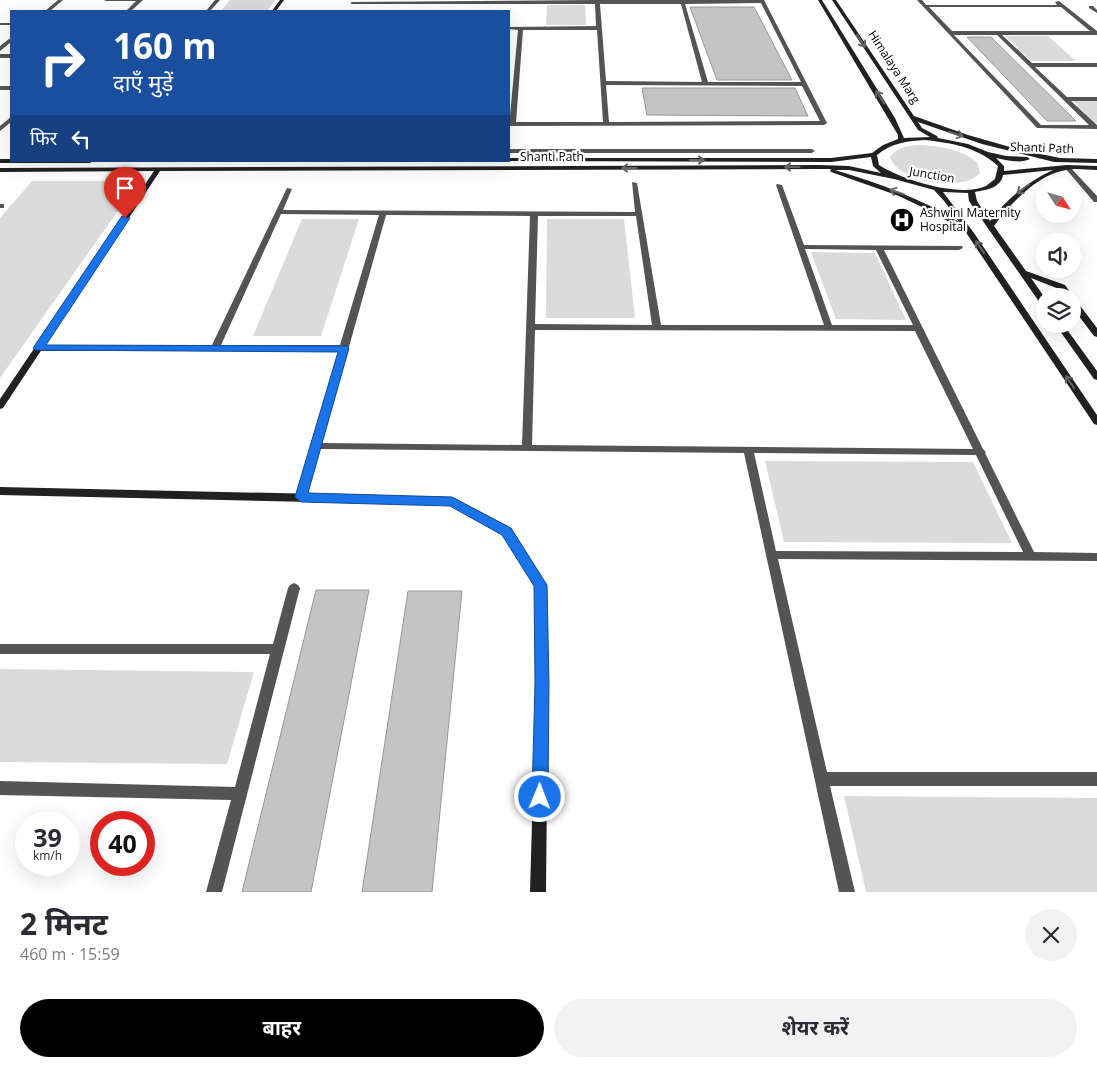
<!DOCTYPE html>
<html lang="hi">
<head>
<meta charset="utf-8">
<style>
  body { margin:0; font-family:"Open Sans","Noto Sans Devanagari",sans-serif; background:#f2f2f3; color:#2b2b33; height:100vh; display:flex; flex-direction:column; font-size:19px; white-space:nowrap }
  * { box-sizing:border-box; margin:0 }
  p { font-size:16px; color:#7c7c81 }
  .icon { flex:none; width:28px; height:28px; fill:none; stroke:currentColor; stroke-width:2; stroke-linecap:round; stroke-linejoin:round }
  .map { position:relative; height:892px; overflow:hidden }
  .side { display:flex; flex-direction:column; background:#fff; flex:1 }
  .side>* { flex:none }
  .guide { position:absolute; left:10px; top:10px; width:500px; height:152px; border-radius:0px; box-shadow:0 5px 20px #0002; background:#1a4fa0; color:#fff; overflow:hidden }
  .needle { width:32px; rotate:126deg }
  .tools { position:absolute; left:1036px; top:178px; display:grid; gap:10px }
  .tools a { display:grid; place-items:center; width:45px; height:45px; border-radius:50%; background:#fff; box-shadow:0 5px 20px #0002; font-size:25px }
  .speed { position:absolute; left:15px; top:811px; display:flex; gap:10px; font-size:25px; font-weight:700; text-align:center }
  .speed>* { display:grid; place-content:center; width:65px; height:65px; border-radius:50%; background:#fff; box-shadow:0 5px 20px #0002; line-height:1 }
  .speed small { font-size:12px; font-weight:400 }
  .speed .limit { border:8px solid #d22; background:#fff; color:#111 }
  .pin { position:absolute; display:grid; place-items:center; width:42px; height:42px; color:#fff; margin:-51px -21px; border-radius:50% 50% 50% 0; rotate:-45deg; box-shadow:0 0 5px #0007 }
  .pin .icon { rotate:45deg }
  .me { position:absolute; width:55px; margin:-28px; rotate:1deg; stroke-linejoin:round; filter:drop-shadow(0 0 4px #0008) }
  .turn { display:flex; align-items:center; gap:18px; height:105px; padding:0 20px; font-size:22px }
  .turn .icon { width:65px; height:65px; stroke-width:2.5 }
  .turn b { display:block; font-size:35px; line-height:42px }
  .then { display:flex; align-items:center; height:48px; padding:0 20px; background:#0003; gap:10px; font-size:19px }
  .round { display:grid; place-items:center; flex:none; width:52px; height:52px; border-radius:26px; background:#f2f2f3 }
  .summary { display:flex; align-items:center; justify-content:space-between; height:85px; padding:0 20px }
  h1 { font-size:30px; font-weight:700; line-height:38px }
  .primary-button { display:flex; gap:10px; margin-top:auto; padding:10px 20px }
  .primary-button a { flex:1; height:58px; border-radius:30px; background:#000; color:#fff; font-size:20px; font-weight:700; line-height:58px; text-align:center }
  .primary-button a+a { background:#f2f2f3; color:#2b2b33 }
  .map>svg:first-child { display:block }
</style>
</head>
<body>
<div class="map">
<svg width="1097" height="892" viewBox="0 0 1097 892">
  <rect width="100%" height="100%" fill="#fff"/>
  <!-- green -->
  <path fill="#dbdbdb" d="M230,0H275L267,11H221Z
    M547,5H585L586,25H546Z
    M1005,36H1048L1076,61H1031Z
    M1073,101H1097V123H1095Z
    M920,145C941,146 960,149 977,162L980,173C963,193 897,182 890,157C898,146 908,146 920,145Z
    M32,181H139L0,378V218Z
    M302,219H359L321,336H253Z
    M547,219H624L635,318H546Z
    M811,252L875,253L906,320L836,319Z
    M765,461L973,462L1012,543L784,542Z
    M0,669L254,672L227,764L0,762Z
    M844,796L1097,798V892H866Z"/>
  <!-- building -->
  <path fill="#c4c4c4" stroke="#989898" d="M690,7H754L792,80H717Z
    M967,37H991L1076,121H1047Z
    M642,88H795L808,116L647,115Z
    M316,590H369L311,892H242Z
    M408,591H462L432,892H362Z"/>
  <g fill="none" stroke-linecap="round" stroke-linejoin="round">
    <!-- street -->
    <path fill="#545454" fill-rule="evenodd" d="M58,0H63L50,11H45Z
      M104,0H143L131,11H126L136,1H106Z
      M215,0H220L210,11H206Z
      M595,0H764L827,123L824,125L509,126L518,30L509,29V27L596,26L595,4H352L350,3L352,2ZM761,3L801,82H708L685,4ZM600,4H681L702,82L606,81ZM523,30H597L603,122H516ZM606,85L802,86L820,121L609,122Z
      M917,0H922L926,5H1057L1055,2L1059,1L1097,31V35H1002L1032,63H1097V67H1035L1067,97H1097V101H1071L1097,125V129L1037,128ZM929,7H1061L1090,31H952ZM954,35H997L1089,125H1041Z
      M1089,6H1093L1097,10V13L1089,8Z
      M0,23H11V25H0Z
      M9,39H11V42L0,51V46Z
      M0,54H11V58H0Z
      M0,86H11V90H0Z
      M11,117V122L0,131V126Z
      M509,149H812L815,151L812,153H509Z
      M1065,166H1069L1097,196V202H1094L1065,168Z
      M632,182L637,183L661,325H824L776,185L777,184L782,185L804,245L962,246L963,248L959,250H884L983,449L986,452L985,453L1034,552L1097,553V561L778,559L827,772H1097V786H830L855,892H839L744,453L320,449L306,497L305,500H297L296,497L339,351H38L34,348L38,345H212L287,188L292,189L283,210L635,212ZM281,214L379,215L340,345H221ZM386,215L530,216L522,445L322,443ZM538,216H636L652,325L535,324ZM805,249L876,250L913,325H832ZM535,330L915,331L973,449L532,445ZM754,453L976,455L1023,552L776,551Z
      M0,204H4V208H0Z
      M294,583L298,585L300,588L222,892H206L231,800L0,795V781L235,787L270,654H0V644H273L288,588L290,585Z"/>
    <!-- secondary -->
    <path fill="#212121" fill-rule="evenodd" d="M280,0H284L276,11H272Z
      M818,0H822L895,118L904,138L930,137L918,130L832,0H836L914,116L968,135L1021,150L1060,158L1097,159V163L1054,162L982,144L918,122L922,128L937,136L938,138L968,144L988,152L1006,156L1027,157L1030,159C1021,164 1006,160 996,158L1004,166V171L1067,165L1097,166V170C1087,170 1076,168 1066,170C1038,174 1010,204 994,226L1026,271L1065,285L1073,296H1065L1059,289L1031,278L1045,298V306H1042L969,201L968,193L943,192L974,233L1097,415V425L1094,424L965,231L930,211L899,196L831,172L830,171L831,169H819L160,171L3,408L0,409V399L154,171L0,172V168L819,165L849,166L881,173L873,166L871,157L831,162L507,161H509V158H831L872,153L883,145L898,139V135ZM925,140C952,143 977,147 998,166L995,179C992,181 989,184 986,186C960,198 902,180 879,165L877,155C891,143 907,141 925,140ZM835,170H849L894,179L934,190L945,202L959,222C920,198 878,183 835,170ZM1053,170C1027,182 1008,198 990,221L977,201L975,192C986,190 1001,188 1003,175Z
      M0,159H11V161H93L90,163H0Z
      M1072,299H1075L1097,328V337L1094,336L1072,307Z
      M1055,324H1063L1097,371V380L1094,379Z
      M0,487L452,497L510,528L547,585L548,683L546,892H530L536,683L535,586L502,534L450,505L0,495Z"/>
  </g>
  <!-- one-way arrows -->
  <defs><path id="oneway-shaft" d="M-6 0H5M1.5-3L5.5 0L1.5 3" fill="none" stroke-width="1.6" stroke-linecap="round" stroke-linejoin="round" transform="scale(1.25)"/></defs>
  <g stroke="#646464">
    <use href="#oneway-shaft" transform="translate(861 41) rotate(57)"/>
    <use href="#oneway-shaft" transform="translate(880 97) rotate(-122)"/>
    <use href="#oneway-shaft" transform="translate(956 134) rotate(18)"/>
    <use href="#oneway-shaft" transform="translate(697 160)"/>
    <use href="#oneway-shaft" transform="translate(792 167) rotate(180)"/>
    <use href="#oneway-shaft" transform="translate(629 168) rotate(180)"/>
    <use href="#oneway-shaft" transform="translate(1023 189) rotate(143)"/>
    <use href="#oneway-shaft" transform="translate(897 192) rotate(-161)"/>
    <use href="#oneway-shaft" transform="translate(980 247) rotate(-124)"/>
    <use href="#oneway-shaft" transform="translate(1070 382) rotate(-124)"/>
  </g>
  <!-- route -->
  <path fill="#1a73e8" stroke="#114b97" d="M122,216L130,218L46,345L347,346L349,348L308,493L452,497L511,528L547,585L549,683L548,797L545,803L540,805L534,803L532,797L535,683L534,586L502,535L450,506L301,502L295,497L338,352L35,350L33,348Z"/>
  <!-- icons -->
  <defs>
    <g id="hospital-disc" transform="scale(1.25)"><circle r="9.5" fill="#000" stroke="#fff"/><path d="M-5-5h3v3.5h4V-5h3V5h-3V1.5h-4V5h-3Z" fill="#fff"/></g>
  </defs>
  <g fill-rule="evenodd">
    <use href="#hospital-disc" x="902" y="220"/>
  </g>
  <g text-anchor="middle" stroke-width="4.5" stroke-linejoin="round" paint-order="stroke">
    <!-- far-street labels -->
    <g font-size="12" fill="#000" stroke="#fff">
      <text transform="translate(894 67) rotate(57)" y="4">Himalaya Marg</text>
      <text transform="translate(1042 148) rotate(2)" y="4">Shanti Path</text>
      <text x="552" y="161">Shanti Path</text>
      <text transform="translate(932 175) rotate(10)" y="4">Junction</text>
    </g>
    <!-- far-poi labels -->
    <g font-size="12" fill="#000" stroke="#fff" text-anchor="start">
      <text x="920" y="217">Ashwini Maternity<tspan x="920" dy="14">Hospital</tspan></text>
    </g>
  </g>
</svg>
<div class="tools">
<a><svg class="needle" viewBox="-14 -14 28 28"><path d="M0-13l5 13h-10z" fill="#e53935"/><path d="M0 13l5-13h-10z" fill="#7c7c81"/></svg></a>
<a><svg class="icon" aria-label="sound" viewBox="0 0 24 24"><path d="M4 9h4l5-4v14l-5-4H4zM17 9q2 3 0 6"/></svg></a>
<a><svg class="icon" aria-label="layers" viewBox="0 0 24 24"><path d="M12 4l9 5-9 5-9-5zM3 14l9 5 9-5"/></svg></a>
</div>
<div class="speed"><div>39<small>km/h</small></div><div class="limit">40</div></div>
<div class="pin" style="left:125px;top:218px;background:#d93025"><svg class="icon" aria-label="arrive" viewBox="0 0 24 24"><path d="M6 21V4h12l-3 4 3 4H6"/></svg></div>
<svg class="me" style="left:540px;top:797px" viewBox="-20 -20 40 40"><circle r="17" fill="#1a73e8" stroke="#fff" stroke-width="3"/><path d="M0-11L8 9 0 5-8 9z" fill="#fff"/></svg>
<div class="guide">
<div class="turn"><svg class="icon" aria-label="right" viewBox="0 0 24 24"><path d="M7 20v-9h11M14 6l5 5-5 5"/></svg><div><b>160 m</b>दाएँ मुड़ें</div></div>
<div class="then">फिर<svg class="icon" aria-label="left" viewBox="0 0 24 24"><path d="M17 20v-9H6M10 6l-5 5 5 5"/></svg></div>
</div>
</div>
<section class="side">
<div class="summary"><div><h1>2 मिनट</h1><p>460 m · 15:59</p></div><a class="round"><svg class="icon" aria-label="close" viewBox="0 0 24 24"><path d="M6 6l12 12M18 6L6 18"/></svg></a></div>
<div class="primary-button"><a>बाहर</a><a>शेयर करें</a></div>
</section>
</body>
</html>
